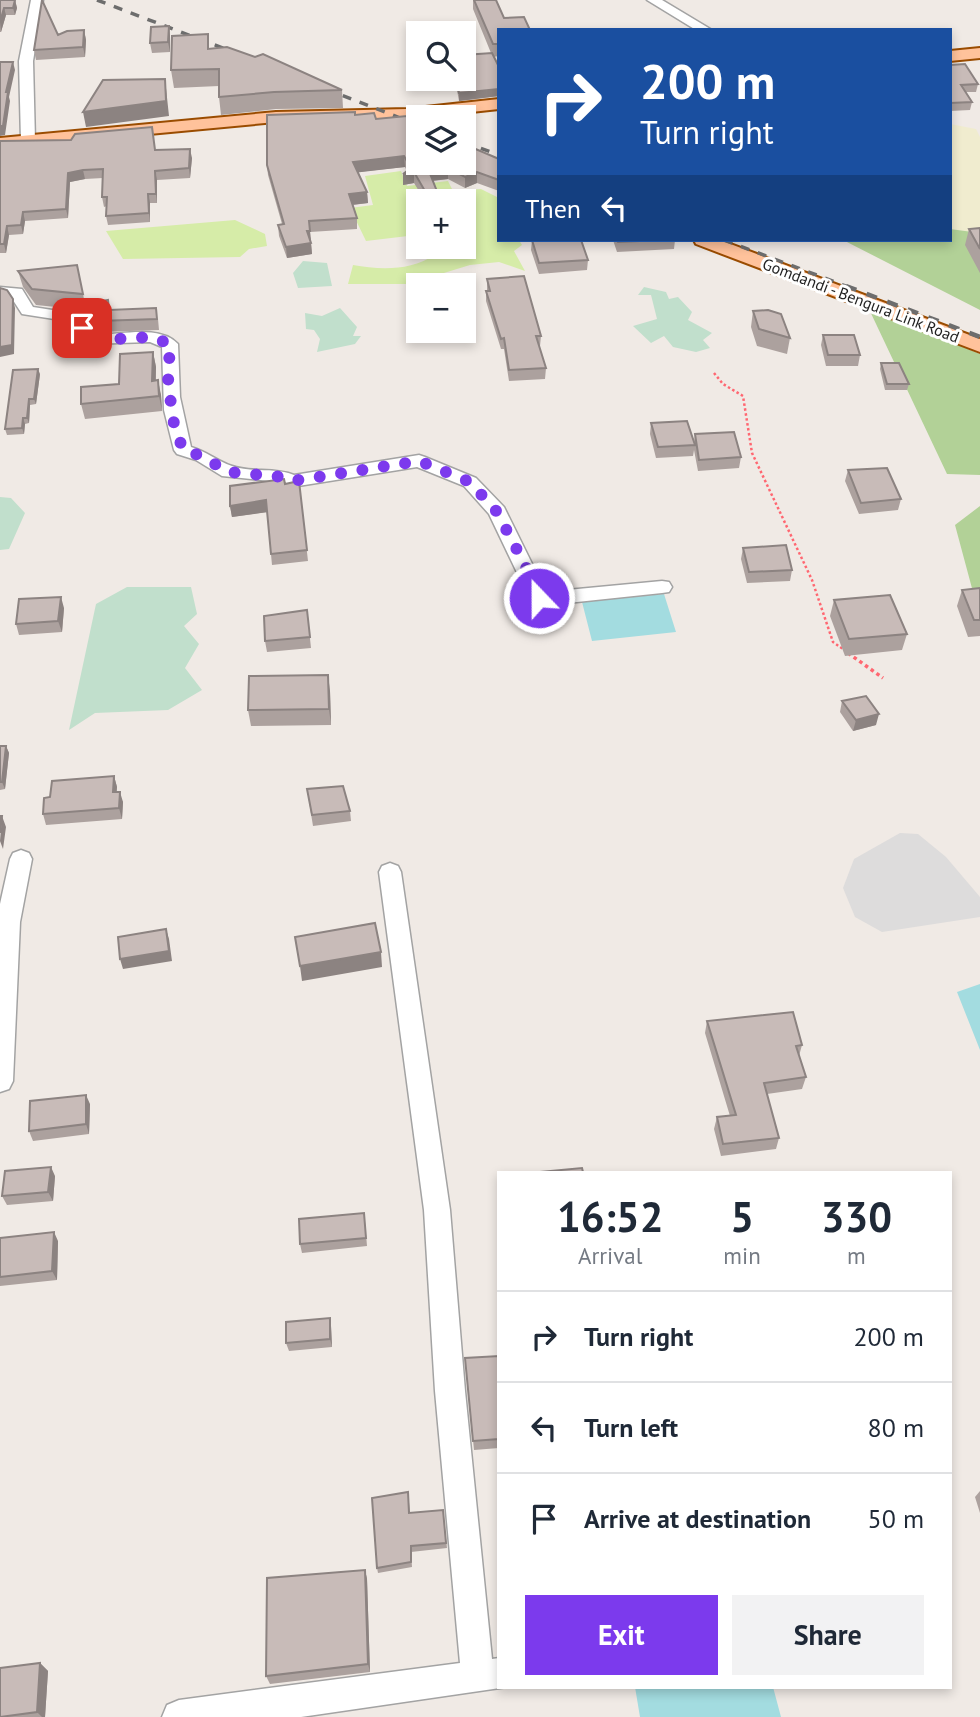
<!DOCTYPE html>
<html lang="en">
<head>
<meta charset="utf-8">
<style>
  body { margin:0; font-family:"PT Sans",sans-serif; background:#f2f2f3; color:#1f2937; height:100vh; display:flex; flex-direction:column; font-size:26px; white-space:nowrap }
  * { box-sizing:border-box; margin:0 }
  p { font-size:23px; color:#747a83 }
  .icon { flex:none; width:38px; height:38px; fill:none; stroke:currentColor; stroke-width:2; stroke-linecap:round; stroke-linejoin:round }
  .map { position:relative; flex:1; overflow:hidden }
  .side { position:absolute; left:497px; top:1171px; width:455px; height:518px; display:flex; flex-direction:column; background:#fff; border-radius:0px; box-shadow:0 4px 10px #0003 }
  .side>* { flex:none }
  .top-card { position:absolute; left:497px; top:28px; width:455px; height:214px; border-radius:0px; box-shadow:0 4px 10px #0003; background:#1a4fa0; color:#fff; overflow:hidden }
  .tools { position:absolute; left:406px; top:21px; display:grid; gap:14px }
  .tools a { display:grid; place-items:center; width:70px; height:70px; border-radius:0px; background:#fff; box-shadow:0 4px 10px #0003; font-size:35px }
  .pin { position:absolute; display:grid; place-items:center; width:60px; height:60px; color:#fff; margin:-30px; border-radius:14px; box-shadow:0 4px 10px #0006 }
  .me { position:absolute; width:77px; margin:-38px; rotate:338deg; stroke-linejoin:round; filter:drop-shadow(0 0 5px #0008) }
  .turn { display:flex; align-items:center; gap:24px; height:147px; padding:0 28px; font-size:32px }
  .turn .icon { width:91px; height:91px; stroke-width:2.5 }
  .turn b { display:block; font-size:49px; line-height:60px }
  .then { display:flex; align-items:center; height:66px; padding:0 28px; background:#0003; gap:14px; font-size:26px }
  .eta { display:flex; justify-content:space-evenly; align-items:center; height:119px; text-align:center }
  .eta b { font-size:42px; font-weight:800; line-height:49px }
  .action { display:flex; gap:14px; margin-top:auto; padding:14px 28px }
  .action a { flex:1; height:80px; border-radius:0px; background:#7c3aed; color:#fff; font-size:28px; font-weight:800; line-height:80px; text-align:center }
  .action a+a { background:#f2f2f3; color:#1f2937 }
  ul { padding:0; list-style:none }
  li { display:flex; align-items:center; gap:21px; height:91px; padding:0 28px; border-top:2px solid #e0e1e3 }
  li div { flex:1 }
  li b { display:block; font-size:26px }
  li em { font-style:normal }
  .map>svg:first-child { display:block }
</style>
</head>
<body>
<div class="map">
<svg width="980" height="1717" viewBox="0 0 980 1717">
  <rect width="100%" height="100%" fill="#f0eae5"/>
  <!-- residential -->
  <path fill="#dddcdc" d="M900,833L918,834L946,857L980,897V917L882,932L855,917L843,888L854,859Z"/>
  <!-- farmland -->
  <path fill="#f0eccf" d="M950,124L976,129L980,137V233L950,229Z"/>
  <!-- grass -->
  <path fill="#d6eca8" d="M401,171L407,186L448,181L453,191L481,189L499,198V240H519L522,245L514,251L525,271L499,262L470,265L408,284H348L353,265C380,270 411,271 434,255L427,247H464V201H418V240L408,236L366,241L350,208L373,205L365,176Z
    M235,220L265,234L267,246L249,249L240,257L123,259L106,231Z"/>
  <!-- forest -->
  <path fill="#b2d197" d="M950,229L980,233V310L843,240L864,242L950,240Z
    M868,307L980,354V475L947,474Z
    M980,506V592H973L955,525Z"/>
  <!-- wetland -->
  <path fill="#c1dfcc" d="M303,261L327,263L332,286L298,288L293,273Z
    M644,287L666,292L669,299L678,297L692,312L688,320L712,333L703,340L710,348L696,352L673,347L664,336L651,343L633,326L657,319L651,295H638Z
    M340,308L357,327L353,336H361L355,344L317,352L320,339L314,330L306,329L305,313L322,316Z
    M0,497L11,498L25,513L9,549L0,550Z
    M127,587H191L197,614L184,626L199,644L185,668L202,690L168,710L95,713L69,730L96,604Z"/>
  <!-- water -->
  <path fill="#a3dce0" d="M664,594L676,632L592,641L582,602Z
    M980,984V1050L957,992Z
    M635,1687H773L781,1717H640Z"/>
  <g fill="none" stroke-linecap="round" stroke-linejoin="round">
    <!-- minor casing -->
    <g stroke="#a3a3a3" stroke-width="3">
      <path id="minor" d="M31,0H43L33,61L35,141L28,145L21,141L19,61Z
        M647,0H662L712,30H696Z
        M0,287L22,289L33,307L78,314L99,335C123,334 160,325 178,344L180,397L191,447C206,451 217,461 232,466C251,473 274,467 294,475L419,455L425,457L476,478L504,507L546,592L662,581L669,582L672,587L669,592L662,593L539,606L532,604L489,514L464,486L417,467L292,487L279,482L222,476L196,460L177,454L174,450L164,410L162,347L150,342L89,344L67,321L22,314L11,297H0Z
        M21,850L29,853L32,859L20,922L13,1081L9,1089L0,1092V904L10,859L13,853Z
        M390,863L398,866L401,872L450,1210L465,1391L492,1659L499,1658V1687H507L301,1717H162L167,1705L179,1700L460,1663L435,1391L424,1210L379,872L382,866Z"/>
    </g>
    <!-- major casing -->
    <g stroke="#9a4c00" stroke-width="4">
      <path id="major" d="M980,48V58L950,61V51Z
        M499,99V109L407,119L276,122L0,148V138L276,112L407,109Z
        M694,240H720L980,339V352L696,244Z"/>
    </g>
    <!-- path-far1 -->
    <path stroke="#ff6771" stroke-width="2.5" stroke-dasharray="2.5 2.5" stroke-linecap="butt" d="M714,373L723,384L743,396L752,453L812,580L833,642L850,654"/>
    <!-- path -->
    <path stroke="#ff6771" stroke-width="3.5" stroke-dasharray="3.5 3.5" stroke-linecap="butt" d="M848,653L883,678"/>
    <!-- minor -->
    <use href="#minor" fill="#fff" fill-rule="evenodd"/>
    <!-- major -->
    <use href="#major" fill="#ffc29b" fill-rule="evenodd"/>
    <!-- rail-far1 -->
    <path stroke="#6d6d6d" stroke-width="3.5" stroke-dasharray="9 9" stroke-linecap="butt" d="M97,0L241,55
      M326,89L418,125
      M464,142L499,155
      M724,240L851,288"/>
    <!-- rail -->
    <path stroke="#6d6d6d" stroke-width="4.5" stroke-dasharray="11 11" stroke-linecap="butt" d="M846,286L980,337"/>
  </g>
  <!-- wall -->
  <path fill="#aca19e" d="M0,0H15L17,8L15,15H6L1,32H0Z
    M473,0H496L499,30V56L493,57L499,67V96L459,101L455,79H464L491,53L473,9Z
    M169,26L170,36V52L152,53L150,43Z
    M84,30L86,40L85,57L36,60L34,50L58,35Z
    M210,49L255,57L342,90L343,108L276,109L221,115L219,97V86L174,88L171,70Z
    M950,65L978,84L976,92H966L972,102L970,110L950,111Z
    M355,115L376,119L418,163L499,159V191L477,183L465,188L448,179L433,181L438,201H425L414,183L403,185L407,171L405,167L358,172L367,192L368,203L353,205L357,218V229L310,232L312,254L287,258L279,236L278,225L282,224L268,175L267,165Z
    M0,141L155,150L192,158L190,178L157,180V203H150V222L108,225L106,216L107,206L104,207L102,197L103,178L85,179L70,182L68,218L25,221L23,234L9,235L6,253H0Z
    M980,228V273L965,245L969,229Z
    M532,240L582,242L588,260L587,270L539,274L531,250Z
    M613,240H675L674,249L617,252Z
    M862,240H885L864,242Z
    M77,265L85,304L110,310L158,319L159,330L100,332L88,314L85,304L86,310L36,305L23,287L18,271Z
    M487,279L541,336L540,346H539L546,368L545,379L509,381L504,349H501L486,301V291H487Z
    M753,311L790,338L787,354L757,346L751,327Z
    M823,335L860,355L858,366H826L821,345Z
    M153,352L156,367V380L161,395L162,411L85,419L81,404L119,384Z
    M881,363L909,384L907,390H885L880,369Z
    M40,374L36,404L30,405L29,423L25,424L24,434L7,435L5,429Z
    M651,423L694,442L695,434L741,457L739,468L698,471L694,450L693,456L656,458L650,434Z
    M848,470L901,499L898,510L859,514L845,481Z
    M299,481L308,561L272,565L267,512L232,517L230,506Z
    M743,548L792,570L790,581L747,583L741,559Z
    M980,588V636L968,637L957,606L962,590Z
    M834,600L907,634L902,650L845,656L830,616Z
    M64,608L62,632L19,635L16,624Z
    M307,610L311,648L267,652L265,641Z
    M330,691L331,725L251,726L248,710Z
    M842,701L876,725L853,731L840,712Z
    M0,746H6L9,753L5,789L0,790Z
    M114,776L117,787L116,792L123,802L122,819L46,825L43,814L50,797Z
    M307,789L350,811L351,821L313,826Z
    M707,1021L802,1045L799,1056L806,1077L802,1089L767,1094L779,1138L776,1149L721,1156L714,1129L717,1117L730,1116L705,1033Z
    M90,1104L89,1134L33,1141L29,1131Z
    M55,1176L53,1201L7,1205L2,1196Z
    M365,1222L367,1246L302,1253L300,1244Z
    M0,1238L58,1241L57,1280L0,1286Z
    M331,1326L332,1347L289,1351L286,1343Z
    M499,1356V1448L474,1450L465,1358Z
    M980,1491V1513L975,1497Z
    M408,1492L410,1513L443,1510L447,1548L411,1552L412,1567L378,1573L377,1568Z
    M365,1570L367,1579L370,1672L270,1684L266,1676Z
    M40,1663L48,1671L45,1717H0Z"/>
  <!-- shaded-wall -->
  <path fill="#8c8381" d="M15,0L17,8L15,15L13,8Z
    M4,8L6,15L1,32L0,22Z
    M169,26L170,36V52L168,42Z
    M84,30L86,40L85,57L83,47Z
    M13,62L15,70L9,97L10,101L5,135L0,136V126L6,92Z
    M165,79L169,116L86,127L83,112Z
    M499,89V96L459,101V93Z
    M190,149L192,158L190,178L189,168Z
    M404,156L405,167L353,173V162Z
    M448,168V179L429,181V171Z
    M83,170L85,179L70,182L68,218L66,209L68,173Z
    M155,171L157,180V203L156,194Z
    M414,172V183L403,185V174Z
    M477,172V183L465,188V177Z
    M367,192L368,203L350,205L349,194Z
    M148,194L150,203V222L149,213Z
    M438,194V201H429V198Z
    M23,212L25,221L23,234L21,225Z
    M7,226L9,235L6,253L4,244Z
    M307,231H310L311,242H308Z
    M311,243L312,254L287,258L286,247Z
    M13,299L15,308L14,354L0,357V347Z
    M153,352L156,367L155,395L152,381Z
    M38,369L40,374L36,404L34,399Z
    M158,380L161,395L162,411L159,396Z
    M29,399L30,405L29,423L27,418Z
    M23,418L25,424L24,434L22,428Z
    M266,500L268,512L232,517L230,506Z
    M61,597L64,608L62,632L58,621Z
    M328,675L330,691L331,725L329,709Z
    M879,714L876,725L853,731L856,720Z
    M6,746L9,753L5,789L2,782Z
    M114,776L117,787L116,803L113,792Z
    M120,792L123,802L122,819L119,808Z
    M2,816L6,827L3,849L0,841Z
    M166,929L169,939L172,961L123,969L120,959Z
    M381,952L382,967L302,981L300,966Z
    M86,1095L90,1104L89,1134L86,1124Z
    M51,1167L55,1176L53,1201L48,1192Z
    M54,1232L58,1241L57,1280L52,1271Z
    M330,1318L331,1326L332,1347L330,1339Z
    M365,1570L367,1579L370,1672L368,1664Z
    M40,1663L48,1671L45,1717H42L37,1712Z"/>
  <!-- building -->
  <path fill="#c8bbb8" stroke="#8c8381" stroke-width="2" d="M0,0H15L13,8H4L0,22Z
    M42,0L58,35L67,31L84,30L83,47L34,50Z
    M474,0H496L504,18L524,17L530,30H499V44H493Z
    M169,26L168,42L150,43L151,27Z
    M208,34V49L227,47L255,57L263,54L342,90L274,92L219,97V69L171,70L172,36Z
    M492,53L499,67V89L459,93L456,79H464V55Z
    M0,62H13L6,92H8L3,126H0Z
    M965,64L978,84L961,85L972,102L950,103V65Z
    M165,79L166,101L83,112L103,80Z
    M355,112V115L374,113L376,119L407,116L418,144V163H464V144L499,159V180L477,172L465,177L448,168L429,171L438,194L429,198L414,172L403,174L411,168L404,156L353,162L367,192L349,194L357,218L309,221L310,231H307L311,243L286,247L278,225L284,224L267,165V115Z
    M152,127L155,150L190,149L189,168L155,171L156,194H148L149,213L106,216L107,197H102L103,169L83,170L68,173L66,209L23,212L21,225L7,226L4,244H0V141L71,140L75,134Z
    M980,228V249L969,229Z
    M532,240H581L588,260L539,263Z
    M617,240H662L618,242Z
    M77,265L83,294L32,289L18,271Z
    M524,276L541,336H536L546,368L509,370L504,338L501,339L486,291H490L487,279Z
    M0,288L7,290L13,299L12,345L0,347Z
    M108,300L109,310L156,308L157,319L98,321L85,304Z
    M768,310L781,314L790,338L759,329L753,311Z
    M823,335H854L860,355H828Z
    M153,352L152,381L158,380L159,396L81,404V387L119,384L120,354Z
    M881,363H899L909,384H887Z
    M38,369L34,399H29L27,418H23L22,428L5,429L13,370Z
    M687,421L695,445L658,447L651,423Z
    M734,432L741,457L699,460L695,434Z
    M887,468L901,499L861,503L848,470Z
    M284,479L285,484L299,481L307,550L271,554L266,500L230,506V486Z
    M786,545L792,570L749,572L743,548Z
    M980,588V620H974L962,590Z
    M890,595L907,634L849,639L834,600Z
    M61,597L58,621L16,624L19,599Z
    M307,610L310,637L265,641L264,616Z
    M328,675L329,709L248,710L249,676Z
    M866,696L879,714L856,720L842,701Z
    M0,746H6L2,782H0Z
    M114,776L113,792H120L119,808L43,814L44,798L50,797L52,781Z
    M343,786L350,811L312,815L307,789Z
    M0,816H2L0,833Z
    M375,923L381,952L300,966L295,937Z
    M166,929L169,951L120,959L118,937Z
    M793,1012L802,1045L796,1046L806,1077L764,1083L779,1138L723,1144L717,1117L736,1115L707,1021Z
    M86,1095V1124L29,1131L30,1101Z
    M51,1167L48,1192L2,1196L5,1171Z
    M582,1168L583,1172H540Z
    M364,1213L366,1238L300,1244L299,1219Z
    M54,1232L52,1271L0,1277V1238Z
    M330,1318V1339L286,1343V1322Z
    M499,1356V1439L473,1441L465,1358Z
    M408,1492L409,1513L443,1510L446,1543L411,1546V1562L377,1568L372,1498Z
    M365,1570L368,1664L266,1676L267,1578Z
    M40,1663L37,1712L0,1717V1668Z"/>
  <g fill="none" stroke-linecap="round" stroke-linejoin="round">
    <!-- route -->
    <path stroke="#7c3aed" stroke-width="12" stroke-dasharray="0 21.6" d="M82,328L95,340L152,337L170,344L168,383L174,424L183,450L202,456L228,472L282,477L292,481L419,461L470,482L497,512L525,565L539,598"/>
  </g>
  <g text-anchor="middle" stroke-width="6" stroke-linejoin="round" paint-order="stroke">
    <!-- far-street labels -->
    <g font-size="16" fill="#1f1f1f" stroke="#fff">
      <text transform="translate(861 300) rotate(21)" y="6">Gomdandi - Bengura Link Road</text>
    </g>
  </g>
</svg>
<div class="tools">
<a><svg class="icon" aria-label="search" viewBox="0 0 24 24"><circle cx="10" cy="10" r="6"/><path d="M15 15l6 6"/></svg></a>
<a><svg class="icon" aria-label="layers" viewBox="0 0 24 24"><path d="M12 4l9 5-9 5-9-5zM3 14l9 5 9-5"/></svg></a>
<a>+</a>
<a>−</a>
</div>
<div class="pin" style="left:82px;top:328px;background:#d93025"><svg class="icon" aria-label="arrive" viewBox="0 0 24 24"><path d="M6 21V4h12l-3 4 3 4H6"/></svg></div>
<svg class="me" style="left:539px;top:598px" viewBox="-20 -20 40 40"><circle r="17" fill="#7c3aed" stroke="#fff" stroke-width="3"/><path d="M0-11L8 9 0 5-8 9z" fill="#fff"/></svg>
<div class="top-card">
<div class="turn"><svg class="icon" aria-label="right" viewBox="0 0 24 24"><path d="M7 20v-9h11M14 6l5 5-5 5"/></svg><div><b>200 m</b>Turn right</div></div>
<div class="then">Then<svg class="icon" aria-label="left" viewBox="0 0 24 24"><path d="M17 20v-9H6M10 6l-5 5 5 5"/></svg></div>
</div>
<section class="side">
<div class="eta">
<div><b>16:52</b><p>Arrival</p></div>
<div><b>5</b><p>min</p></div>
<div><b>330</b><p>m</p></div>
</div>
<ul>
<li><svg class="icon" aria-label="right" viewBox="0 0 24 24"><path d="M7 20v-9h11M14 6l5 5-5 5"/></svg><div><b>Turn right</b></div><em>200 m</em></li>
<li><svg class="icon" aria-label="left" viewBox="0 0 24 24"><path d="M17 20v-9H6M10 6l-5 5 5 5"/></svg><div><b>Turn left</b></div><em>80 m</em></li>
<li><svg class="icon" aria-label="arrive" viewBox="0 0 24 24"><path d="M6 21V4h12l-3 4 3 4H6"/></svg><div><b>Arrive at destination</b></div><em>50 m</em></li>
</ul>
<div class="action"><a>Exit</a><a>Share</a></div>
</section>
</div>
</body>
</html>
